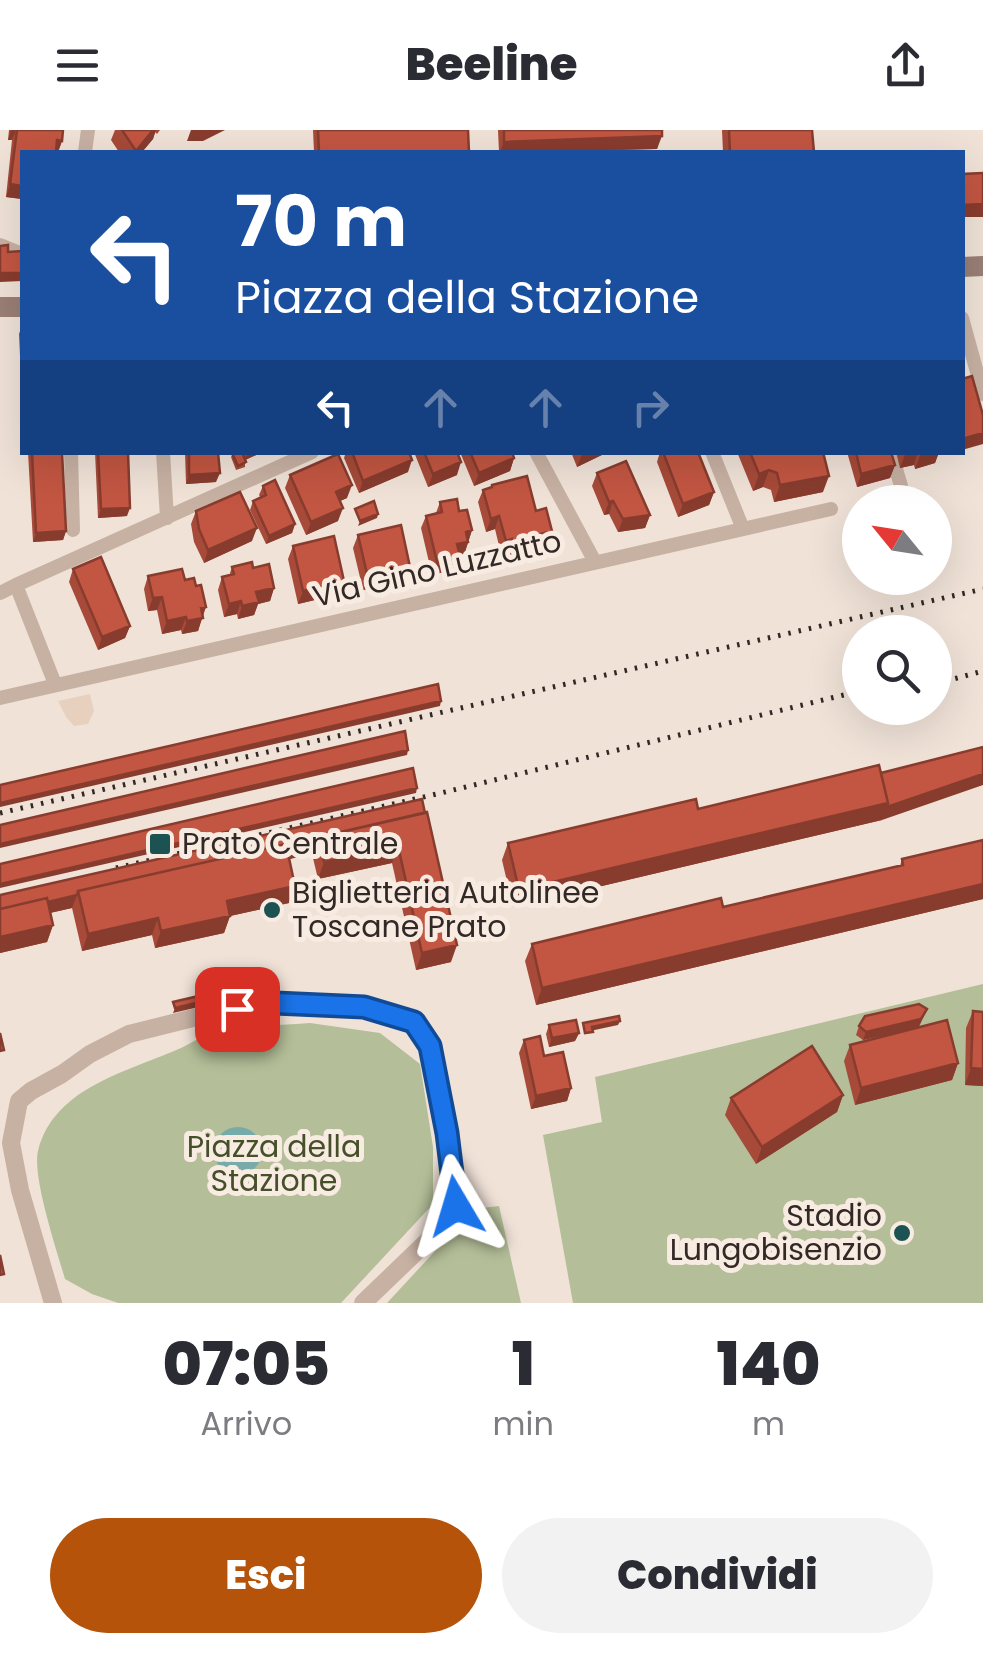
<!DOCTYPE html>
<html lang="it">
<head>
<meta charset="utf-8">
<style>
  body { margin:0; font-family:Poppins,sans-serif; background:#f2f2f3; color:#2b2b33; height:100vh; display:flex; flex-direction:column; font-size:38px; white-space:nowrap }
  * { box-sizing:border-box; margin:0 }
  p { font-size:32px; color:#7c7c81 }
  .icon { flex:none; width:55px; height:55px; fill:none; stroke:currentColor; stroke-width:2; stroke-linecap:round; stroke-linejoin:round }
  .map { position:relative; height:1173px; overflow:hidden }
  .details { display:flex; flex-direction:column; background:#fff; flex:1 }
  .details>* { flex:none }
  .guide { position:absolute; left:20px; top:20px; width:945px; height:305px; border-radius:0px; box-shadow:0 10px 40px #0002; background:#1a4fa0; color:#fff; overflow:hidden }
  .needle { width:65px; rotate:300deg }
  .tools { position:absolute; left:842px; top:355px; display:grid; gap:20px }
  .tools a { display:grid; place-items:center; width:110px; height:110px; border-radius:50%; background:#fff; box-shadow:0 10px 40px #0002; font-size:50px }
  .pin { position:absolute; display:grid; place-items:center; width:85px; height:85px; color:#fff; margin:-42px; border-radius:20px; box-shadow:0 5px 15px #0006 }
  .me { position:absolute; width:110px; margin:-55px; rotate:353deg; stroke-linejoin:round; filter:drop-shadow(0 0 8px #0008) }
  .turn { display:flex; align-items:center; gap:35px; height:210px; padding:0 50px; font-size:45px }
  .turn .icon { width:130px; height:130px; stroke-width:2.5 }
  .turn b { display:block; font-size:70px; line-height:85px }
  .lanes { display:flex; align-items:center; height:95px; padding:0 50px; background:#0003; justify-content:center; gap:50px; direction:ltr }
  .lanes .off { opacity:.35 }
  .eta { display:flex; justify-content:space-evenly; align-items:center; height:170px; text-align:center }
  .eta b { font-size:60px; font-weight:800; line-height:70px }
  .action { display:flex; gap:20px; margin-top:auto; padding:20px 50px }
  .action a { flex:1; height:115px; border-radius:60px; background:#b45309; color:#fff; font-size:40px; font-weight:800; line-height:115px; text-align:center }
  .action a+a { background:#f2f2f3; color:#2b2b33 }
  header { display:flex; justify-content:space-between; align-items:center; height:130px; padding:0 50px; background:#fff; font-size:45px; font-weight:800 }
  .map>svg:first-child { display:block }
</style>
</head>
<body>
<header><svg class="icon" aria-label="menu" viewBox="0 0 24 24"><path d="M4 6h16M4 12h16M4 18h16"/></svg>Beeline<svg class="icon" aria-label="share" viewBox="0 0 24 24"><path d="M12 15V3M7 8l5-5 5 5M5 13v7h14v-7"/></svg></header>
<div class="map">
<svg width="983" height="1173" viewBox="0 0 983 1173">
  <rect width="100%" height="100%" fill="#f0e2d7"/>
  <!-- green -->
  <path fill="#b4be98" d="M983,854V1173H573L543,1005L602,992L595,947Z
    M310,893L380,903L420,934L433,1017V1074L341,1173H118L92,1164L65,1149C57,1121 32,1047 38,1021C54,956 131,941 183,917C192,913 201,906 210,903C241,894 278,896 310,893Z
    M499,1076L521,1173H387L474,1079Z"/>
  <!-- plaza -->
  <path fill="#e7d1be" d="M90,564L94,581L88,594L74,596L66,587L58,571Z"/>
  <!-- water -->
  <path fill="#77aba9" d="M214 1021a24 24 0 1 1 48 0a24 24 0 1 1-48 0Z"/>
  <g fill="none" stroke-linecap="round" stroke-linejoin="round">
    <!-- minor -->
    <path stroke="#c7b1a3" stroke-width="14" d="M85,22L88,0
      M0,115L22,124
      M962,188L983,264
      M71,322L73,400
      M163,322L167,388
      M536,322L595,432
      M712,322L743,399
      M891,322L901,356
      M0,463L16,455
      M55,554L16,455L312,322
      M0,568L831,379"/>
    <!-- tertiary -->
    <path stroke="#c7b1a3" stroke-width="18" d="M53,1173L20,1060L11,1013L19,971L31,961L62,944L90,924L129,904L221,881L275,873L364,877L414,892L429,916L447,1003L456,1076L441,1098L363,1173"/>
    <!-- secondary -->
    <path stroke="#9a7f75" stroke-width="20" d="M962,137L983,136
      M0,177H22"/>
    <!-- rail -->
    <path stroke="#322825" stroke-width="5" stroke-dasharray="2.5 8" stroke-linecap="butt" d="M935,554L983,541
      M0,683L983,459
      M116,738L441,663L860,561"/>
  </g>
  <!-- wall -->
  <path fill="#a74a39" d="M9,0H63L62,11L58,22H22V69L6,67L12,10H8Z
    M115,0H160L157,4L155,2L153,9L142,22H119L111,10Z
    M313,0H468L469,22H314Z
    M498,0H662L657,19L555,22H499Z
    M722,0H812L814,22H723Z
    M22,195V226H20L19,204Z
    M28,322H62L66,401L63,410L33,412Z
    M95,322H128L127,386L98,388Z
    M185,322H218L216,352L186,354Z
    M263,322L245,330V337L236,340L231,327L234,322Z
    M346,322H409L408,342L359,363L344,328Z
    M414,322H457V345L428,357Z
    M460,322H512L514,328L510,341L474,356Z
    M571,322H608L577,337Z
    M660,322H698L714,362L709,375L678,387L657,332Z
    M737,322H823V362L774,372L771,360L763,357L753,361Z
    M847,322H891L895,335L890,348L857,357Z
    M896,322H939L935,333L915,339L914,335L900,338Z
    M597,343L650,385L645,398L618,402L609,384L604,385L592,356Z
    M290,345L347,368L340,371L338,391L306,405L285,358Z
    M492,355L536,381L552,401L547,414L538,416L534,425L510,431L507,422L501,424L495,399L486,402L478,372L483,360L491,358Z
    M263,356L295,394L292,403L266,414L250,380L253,371L261,368L259,365Z
    M440,372L459,381L472,400L464,425L460,426L456,439L432,445L421,398L426,386L436,383Z
    M196,381L252,411L204,433L194,412L191,394Z
    M358,405L410,437L406,450L363,460L353,418Z
    M293,416L344,451L340,464L298,474L288,429Z
    M232,437L253,438L274,458L270,471L258,474L254,485L238,489L237,484L224,487L218,460L222,447L229,446Z
    M73,439L130,496L125,508L98,520L69,452Z
    M148,446L202,486L198,501L182,504L181,500L162,504L157,480L148,481L144,459Z
    M422,669L451,832L416,840L392,733L318,749L312,724L289,729V773L230,786L224,803L155,818L152,805L82,821L72,778L50,783L53,795L47,812L0,823V765Z
    M698,679L882,690L513,777L502,730L508,713Z
    M983,710V769L536,875L525,831L532,814L723,777L900,736L902,729Z
    M927,879L919,897L958,933L952,950L855,975L844,931L850,915L890,904L863,910L856,905L859,896Z
    M973,881L983,882V956L965,955L966,898Z
    M549,895L579,903L575,911L549,917L546,904Z
    M524,910L544,926L571,958L567,971L531,979L519,923Z
    M843,965L837,982L756,1034L725,985L731,968Z"/>
  <!-- shaded-wall -->
  <path fill="#883c2e" d="M11,0H16L12,10H8Z
    M152,0H156L153,9L142,22H135Z
    M191,0H225L203,11H187Z
    M662,6L657,19L500,22L504,12Z
    M57,10L62,11L58,22H53Z
    M10,54L22,56V69L6,67Z
    M983,74V87H962V75Z
    M0,143H22V151L0,152Z
    M983,303V314L962,320V309Z
    M248,322H263L245,330Z
    M586,322H608L577,337L582,324Z
    M906,322H918L914,335L900,338Z
    M921,322H939L935,333L915,339Z
    M514,328L510,341L474,356L479,343Z
    M412,330L408,342L359,363L363,351Z
    M461,332L457,345L428,357L433,344Z
    M895,335L890,348L857,357L861,344Z
    M769,340L763,357L753,361L759,344Z
    M220,343L216,352L186,354L189,345Z
    M829,346L823,362L774,372L780,355Z
    M352,355L347,368L331,375L336,362Z
    M714,362L709,375L678,387L683,374Z
    M613,371L609,384L604,385L609,372Z
    M130,378L127,386L98,388L101,379Z
    M343,378L338,391L306,405L311,392Z
    M378,384L377,388L358,396L360,391Z
    M650,385L645,398L618,402L623,389Z
    M499,386L495,399L486,402L491,389Z
    M295,394L292,403L266,414L269,406Z
    M257,398L252,411L204,433L208,420Z
    M472,400L464,425L453,427L457,414L466,402Z
    M66,401L63,410L33,412L36,403Z
    M552,401L547,414L538,416L534,425L510,431L514,419L537,405Z
    M512,409L507,422L501,424L506,411Z
    M460,426L456,439L432,445L437,432Z
    M410,437L406,450L363,460L368,448Z
    M344,451L340,464L298,474L303,461Z
    M274,458L270,471L258,474L254,485L238,489L242,476L256,462Z
    M162,467L157,480L148,481L153,468Z
    M241,471L237,484L224,487L229,474Z
    M206,477L198,501L182,504L187,491L201,478Z
    M186,487L181,500L162,504L167,491Z
    M130,496L125,508L98,520L102,507Z
    M441,571L440,576L0,677V673Z
    M408,620L407,625L0,718V714Z
    M983,644V655L882,690L513,777L519,760Z
    M417,658L416,663L0,758V754Z
    M317,711L312,724L82,776L79,765Z
    M398,716L392,733L318,749L324,732Z
    M983,754V769L536,875L542,858Z
    M295,756L289,773L230,786L224,803L155,818L161,801L227,771Z
    M77,765L72,778L0,794V782Z
    M158,788L152,805L82,821L88,804Z
    M53,795L47,812L0,823V807Z
    M457,815L451,832L416,840L422,823Z
    M222,867L220,872L173,883L175,878Z
    M927,879L918,898L863,910L866,902Z
    M620,891L618,895L590,901L592,897Z
    M579,903L575,911L549,917L552,908Z
    M958,933L952,950L855,975L861,958Z
    M971,938L983,939V956L965,955Z
    M571,958L567,971L531,979L536,966Z
    M843,965L837,982L756,1034L762,1017Z"/>
  <!-- building -->
  <path fill="#c25642" stroke="#883c2e" stroke-width="2.5" d="M17,0H63L62,11L57,10L56,22H22V56L10,54Z
    M122,0H153L136,21Z
    M318,0H468L469,22H319Z
    M504,0H662V6L504,12Z
    M729,0H812L814,22H730Z
    M983,43V74L962,75V44Z
    M8,115V122L22,121V143H0V116Z
    M972,246L983,285V303L962,309V249Z
    M32,322H62L66,401L36,403Z
    M98,322H128L130,378L101,379Z
    M189,322H218L220,343L189,345Z
    M242,322L246,332L238,336L232,323Z
    M352,322H409L412,330L363,351Z
    M424,322H457L461,332L433,344Z
    M470,322H512L514,328L479,343Z
    M663,322H698L714,362L683,374Z
    M750,322H823L829,346L780,355L777,343L769,340L759,344Z
    M856,322H891L895,335L861,344Z
    M338,324L352,355L336,362L343,378L311,392L290,345Z
    M626,331L650,385L623,389L613,371L609,372L597,343Z
    M527,346L536,381L546,378L552,401L537,405L539,412L514,419L512,409L506,411L499,386L491,389L483,360L492,357V355Z
    M275,350L295,394L269,406L253,371L266,365L263,356Z
    M240,362L257,398L208,420L199,399L196,381Z
    M457,369L459,381L467,380L472,400L466,402L468,412L457,414L460,426L437,432L426,386L442,382L440,372Z
    M374,371L378,384L360,391L355,379Z
    M401,395L410,437L368,448L358,405Z
    M334,406L344,451L303,461L293,416Z
    M101,427L130,496L102,507L73,439Z
    M252,432L253,438L269,434L274,458L256,462L259,472L242,476L241,471L229,474L222,447L234,444L232,437Z
    M182,439L185,450L194,448L196,456L201,455L206,477L201,478L203,488L187,491L186,487L167,491L162,467L153,468L148,446Z
    M438,554L441,571L0,673V655Z
    M405,601L408,620L0,714V695Z
    M983,617V644L887,677L888,673L881,643Z
    M879,635L888,673L519,760L508,713L696,669L698,679Z
    M413,638L417,658L0,754V734Z
    M422,669L425,683L319,707L317,711L286,718V714L78,761L77,765L48,772L47,768L0,779V765Z
    M427,682L457,815L422,823L398,716L324,732L319,707Z
    M983,710V754L542,858L532,814L721,768L723,777L903,735L902,729Z
    M286,714L295,756L227,771L230,786L161,801L158,788L88,804L78,761Z
    M47,768L53,795L0,807V779Z
    M220,861L222,867L175,878L173,872Z
    M919,874L927,879L921,889L866,902L859,896L865,886Z
    M973,881L983,882V939L971,938Z
    M619,886L620,891L592,897L593,902L585,903L583,893Z
    M576,890L579,903L552,908L549,895Z
    M947,890L958,933L861,958L850,915Z
    M0,903L4,920L0,921Z
    M540,906L544,926L563,922L571,958L536,966L524,910Z
    M812,916L843,965L762,1017L731,968Z
    M0,1125L4,1144L0,1145Z"/>
  <g fill="none" stroke-linecap="round" stroke-linejoin="round">
    <!-- route casing -->
    <g stroke="#114b97" stroke-width="25">
      <path id="route" d="M237,879L275,873L364,877L414,892L430,916L447,1003L456,1076"/>
    </g>
    <!-- route -->
    <use href="#route" stroke="#1a73e8" stroke-width="18"/>
  </g>
  <!-- markers -->
  <g fill="#1c5251" stroke="#f8ece2" stroke-width="4">
    <rect x="148" y="702" width="24" height="24" rx="5"/>
    <circle cx="272" cy="780" r="10"/>
    <circle cx="902" cy="1103" r="10"/>
  </g>
  <g text-anchor="middle" stroke-width="10" stroke-linejoin="round" paint-order="stroke">
    <!-- street labels -->
    <g font-size="30" fill="#322825" stroke="#f8ece2">
      <text transform="translate(437 439) rotate(-13)" y="10">Via Gino Luzzatto</text>
    </g>
    <!-- poi labels -->
    <g font-size="30" fill="#322825" stroke="#f8ece2" text-anchor="start">
      <text x="182" y="724">Prato Centrale</text>
      <text x="292" y="773">Biglietteria Autolinee<tspan x="292" dy="34">Toscane Prato</tspan></text>
      <text x="882" y="1096" text-anchor="end">Stadio<tspan x="882" dy="34">Lungobisenzio</tspan></text>
    </g>
    <!-- park labels -->
    <g font-size="30" fill="#45502a" stroke="#f8ece2">
      <text x="274" y="1027">Piazza della<tspan x="274" dy="34">Stazione</tspan></text>
    </g>
  </g>
</svg>
<div class="tools">
<a><svg class="needle" viewBox="-14 -14 28 28"><path d="M0-13l5 13h-10z" fill="#e53935"/><path d="M0 13l5-13h-10z" fill="#7c7c81"/></svg></a>
<a><svg class="icon" aria-label="search" viewBox="0 0 24 24"><circle cx="10" cy="10" r="6"/><path d="M15 15l6 6"/></svg></a>
</div>
<div class="pin" style="left:237px;top:879px;background:#d93025"><svg class="icon" aria-label="arrive" viewBox="0 0 24 24"><path d="M6 21V4h12l-3 4 3 4H6"/></svg></div>
<svg class="me" style="left:456px;top:1076px" viewBox="-20 -20 40 40"><path d="M0-17L14 15 0 8-14 15z" fill="#1a73e8" stroke="#fff" stroke-width="4"/></svg>
<div class="guide">
<div class="turn"><svg class="icon" aria-label="left" viewBox="0 0 24 24"><path d="M17 20v-9H6M10 6l-5 5 5 5"/></svg><div><b>70 m</b>Piazza della Stazione</div></div>
<div class="lanes"><svg class="icon" aria-label="left" viewBox="0 0 24 24"><path d="M17 20v-9H6M10 6l-5 5 5 5"/></svg><svg class="icon off" aria-label="ahead" viewBox="0 0 24 24"><path d="M12 20V5M6 11l6-6 6 6"/></svg><svg class="icon off" aria-label="ahead" viewBox="0 0 24 24"><path d="M12 20V5M6 11l6-6 6 6"/></svg><svg class="icon off" aria-label="right" viewBox="0 0 24 24"><path d="M7 20v-9h11M14 6l5 5-5 5"/></svg></div>
</div>
</div>
<section class="details">
<div class="eta">
<div><b>07:05</b><p>Arrivo</p></div>
<div><b>1</b><p>min</p></div>
<div><b>140</b><p>m</p></div>
</div>
<div class="action"><a>Esci</a><a>Condividi</a></div>
</section>
</body>
</html>
